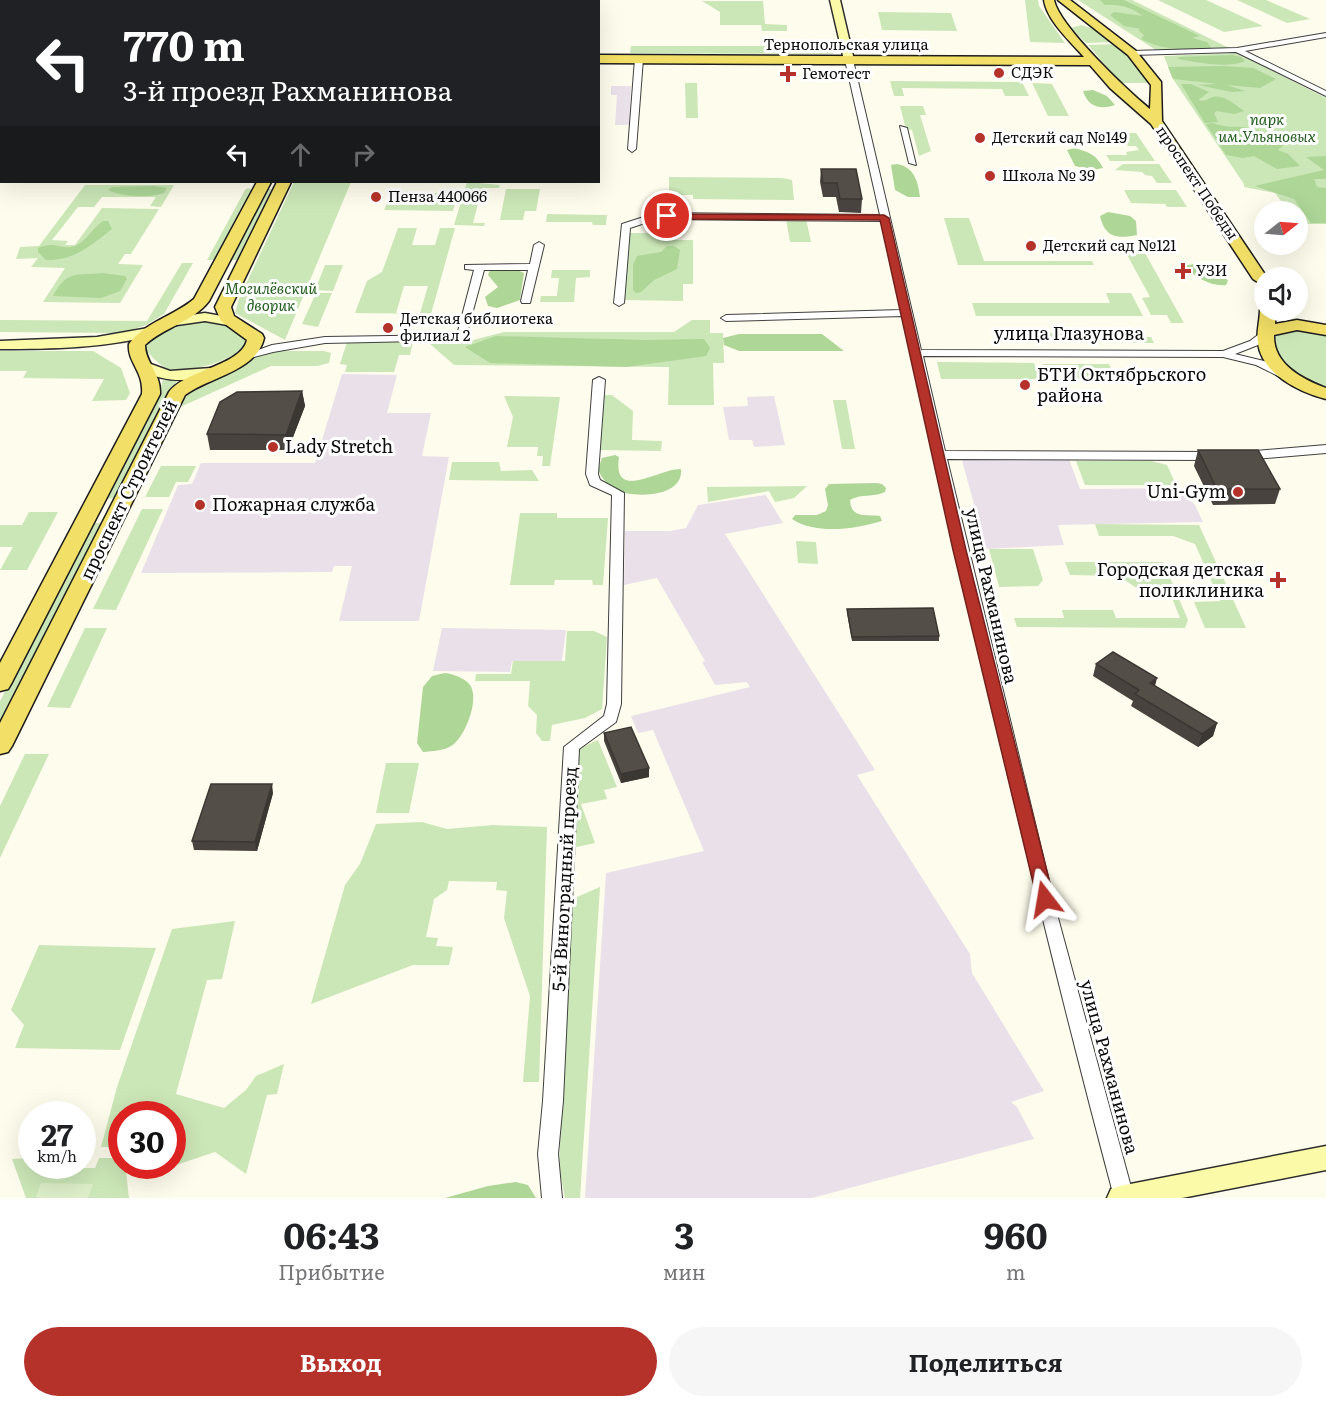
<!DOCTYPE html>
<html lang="ru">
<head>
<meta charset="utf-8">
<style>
  body { margin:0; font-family:Literata,serif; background:#f6f6f6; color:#202124; height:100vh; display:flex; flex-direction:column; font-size:22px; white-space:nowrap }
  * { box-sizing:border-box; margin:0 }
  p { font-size:20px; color:#757577 }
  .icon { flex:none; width:33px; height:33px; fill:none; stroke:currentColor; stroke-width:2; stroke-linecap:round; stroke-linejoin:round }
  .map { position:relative; height:1198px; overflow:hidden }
  .panel { display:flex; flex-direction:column; background:#fff; flex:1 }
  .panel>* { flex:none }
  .hud { position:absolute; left:0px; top:0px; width:600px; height:183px; box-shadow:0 6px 24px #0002; background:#202124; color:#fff; overflow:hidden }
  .needle { width:39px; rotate:73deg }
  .controls { position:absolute; left:1254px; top:201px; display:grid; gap:12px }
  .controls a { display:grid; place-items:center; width:54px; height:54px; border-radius:50%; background:#fff; box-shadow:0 6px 24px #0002; font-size:30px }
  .speed { position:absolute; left:18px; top:1101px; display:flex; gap:12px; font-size:30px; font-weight:700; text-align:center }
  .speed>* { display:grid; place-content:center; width:78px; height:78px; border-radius:50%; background:#fff; box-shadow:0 6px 24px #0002; line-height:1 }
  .speed small { font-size:15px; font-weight:400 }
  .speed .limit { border:9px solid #d22; background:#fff; color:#111 }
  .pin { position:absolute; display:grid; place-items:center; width:51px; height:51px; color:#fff; margin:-26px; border:3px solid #fff; border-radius:50%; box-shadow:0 2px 6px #0007 }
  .me { position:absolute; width:66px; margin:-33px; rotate:346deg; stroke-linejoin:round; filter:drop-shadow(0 0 4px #0008) }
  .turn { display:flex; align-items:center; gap:21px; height:126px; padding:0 24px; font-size:27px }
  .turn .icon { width:78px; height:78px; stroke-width:2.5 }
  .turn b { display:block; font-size:42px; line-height:51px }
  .lanes { display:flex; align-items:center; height:57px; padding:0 24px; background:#0003; justify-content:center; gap:30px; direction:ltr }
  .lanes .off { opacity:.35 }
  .eta { display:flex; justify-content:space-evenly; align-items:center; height:102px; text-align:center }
  .eta b { font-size:36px; font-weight:700; line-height:42px }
  .action { display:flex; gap:12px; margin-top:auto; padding:12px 24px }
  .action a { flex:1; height:69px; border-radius:36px; background:#b5322b; color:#fff; font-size:24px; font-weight:700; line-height:69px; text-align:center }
  .action a+a { background:#f6f6f6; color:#202124 }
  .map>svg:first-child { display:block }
</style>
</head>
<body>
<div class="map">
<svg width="1326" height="1198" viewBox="0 0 1326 1198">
  <rect width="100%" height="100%" fill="#fefcec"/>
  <!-- industrial -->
  <path fill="#eae0ea" d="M611,86H631L629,125H615L617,95H611Z
    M342,374L397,375L387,413H431L422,456L449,457L419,621H339L352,566H334L332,572L141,573L178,485L192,484L201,463H315Z
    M774,396L785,445L754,447L752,440H729L723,407L748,406L747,397Z
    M1069,459L1080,489L1176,488L1195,505L1203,522L1058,525L1064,545L986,549L962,460Z
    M766,495L783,523L725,534L875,770L857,775L970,954L972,973L1044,1091L1011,1102L1017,1107L1034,1139L812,1198H585L606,873L704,851L653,730L638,733L631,716L750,687L747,682L715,685L702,662L705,661L657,578L624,585L625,531H670L686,528L698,505Z
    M442,628L566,630L562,661H512L510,672L433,671Z"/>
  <!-- green -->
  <path fill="#cbe6b7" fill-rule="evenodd" d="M1025,0H1038L1039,6L1065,43L1030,42Z
    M1078,0H1132L1229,48L1159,52Z
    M1158,0H1206L1263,26L1224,32Z
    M1237,0H1266L1310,19L1287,23Z
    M702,1H763L765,24L787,25V31H762L761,25H720V12Z
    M878,12L951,13L957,31L882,30Z
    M1081,25L1095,29L1113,42L1086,43L1071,28Z
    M1117,44L1138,66L1148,83H1121L1088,45Z
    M631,46H832L833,54L630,53Z
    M1237,53L1326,98V224H1298V212L1289,211L1275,193L1244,187V184L1173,79L1164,56Z
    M890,81L1022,82L1029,96H1005L1002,89L902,88L904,96H894Z
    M685,83H697L698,118H686Z
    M1032,83L1052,84L1069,116H1048Z
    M900,106H923L926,115H920L931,151L919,156L912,130L906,129Z
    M1092,133H1136L1155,161H1110L1106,155H1127L1126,152L1139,150L1136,146H1128L1126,142L1097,141Z
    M1123,164H1159L1172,183H1157L1152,176L1145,175L1142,172L1115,170Z
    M669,177L782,178L792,180L794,200L693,199V195H669Z
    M294,182H351L285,340L235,313L239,299Z
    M467,182L500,185L499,188H482L473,223H485L484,226L454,225Z
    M85,185H174L161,207L150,206L156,197H102L94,207H78L52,240L68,241L65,245H75L102,208L159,209L131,254H125L118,264L143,265L120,303L43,302L65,268L31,267L38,258L16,259L20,247L39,246Z
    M248,188L252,190L215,260H207L245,190Z
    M269,189H272L259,215L261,218L238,260H230Z
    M506,189H540L536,211H525L523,220H500Z
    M1124,190H1176L1187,207H1167L1165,204L1131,203Z
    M392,191H412V193H458L453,211L384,210Z
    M547,214L607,215L606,225H593L592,222H546Z
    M944,218H969L984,261H1092L1094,265H958Z
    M786,219H806L811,242H790Z
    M398,228H455L431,314L355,313L367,281L382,272ZM417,228H440L435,245H412ZM404,286H428L420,313H396Z
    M630,233H671V240H693V284H683V301L624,300Z
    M1126,253H1145L1184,323H1171L1167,315H1151L1142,298L1150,297Z
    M182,263H193L164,314L146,325L123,333L0,332V320L147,321Z
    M325,265H343L333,291L315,290Z
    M552,270H590V277L576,278L574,302H540L541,296H557L559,278H551Z
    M316,293H332L318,327L302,324Z
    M1106,293H1131L1143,316H976L972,303H1110Z
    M207,320C220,321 243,331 247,343C238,359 190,373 173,370C162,369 149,355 144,346C156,331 188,322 207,320Z
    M692,320H710V333H723L724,363H713L714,405H668L669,367L454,365L429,343H462L504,332H674Z
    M1293,329L1316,332L1326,336V390C1319,387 1310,385 1303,381C1289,374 1268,351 1275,334Z
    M1014,333H1144L1146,337H1151L1154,343L1017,342Z
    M347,342H413L410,355H399L394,372H345L347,365L340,364Z
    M0,351H93L121,368L130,393L126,400L92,401L104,379L23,378L27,371H0Z
    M276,351H324L331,353L329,363L317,366H271L178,408C181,403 184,395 188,391C201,378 258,355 276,351Z
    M937,362L1034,363L1040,379H941Z
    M1042,364H1109L1116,379H1077L1075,375H1046Z
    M163,380H178L169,391L115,498L105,499L160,391Z
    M602,395H612L633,411L632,440L662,441L661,451L598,450Z
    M504,396L560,397L550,466H542L543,456H537L538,447H507L513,417Z
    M833,400H846L855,449H842Z
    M1076,461H1151L1167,465L1176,485H1085Z
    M452,462H499L501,471L532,470L539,481L449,480Z
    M161,466H196L188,482H176L169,497H145Z
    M807,486L794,498L775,502L769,491L708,502L707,487Z
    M142,509H163L116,610L93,609Z
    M29,512H58L27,570H0L13,547H0V525H22Z
    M520,513H557V518H608L603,585H593L592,580H555L554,585H510Z
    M92,523H103L0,723V701Z
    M1095,524L1199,525L1246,628H1205L1194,602L1220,601L1195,544L1173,536H1099Z
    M796,541L816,542L818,564L798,563Z
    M989,549H1033L1043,580L1038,586L999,587Z
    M1065,562H1163L1174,587H1135L1119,576L1070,575Z
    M1172,598L1179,599L1188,620L1185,628L1017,627L1014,618H1064L1062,610H1113L1116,618H1180Z
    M85,628H107L70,708L47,707Z
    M567,631H594L607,637L602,709L585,718L552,725L550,741H542L536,733L537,715L528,706L530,681H475L476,674H511L513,661H565Z
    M598,740L617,787L604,790L607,799L581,804L595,843L572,848L576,750Z
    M25,754H49L0,858V806Z
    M386,763H419L409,813H376Z
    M422,822L447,829L493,825L547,827L539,1082H523L530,996L504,918L507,891L496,890L497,882L449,881L447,890L434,899L426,937L438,938L436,946L453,947L449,965H413L311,1004L345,885L360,864L376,824Z
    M600,887L580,1198H565L559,1167L570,900Z
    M235,921L222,979L207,980L176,1094L224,1108L246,1090L256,1076L284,1064L277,1094L267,1095L246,1174L215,1152L161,1170L160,1166H172V1114H122L121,1147H101L117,1087L172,929Z
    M39,945L156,948L120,1050L15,1048L24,1025L11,1010Z
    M31,1158L32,1166H35L34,1168H95L99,1158H121L122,1166H136L137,1168L126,1171L129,1198H26L12,1159Z"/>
  <!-- forest -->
  <path fill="#add697" d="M1100,0H1124L1200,36L1192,38L1207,42L1212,49C1186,50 1165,51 1141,39L1144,35L1138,30L1141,29L1124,26L1110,15L1114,12L1143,16C1130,7 1121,4 1105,5Z
    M1232,55L1241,57L1245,61C1228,69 1196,62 1178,59L1179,57Z
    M1222,66L1253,68L1276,79L1260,88L1227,85L1245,91L1232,92L1198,85L1218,84L1173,79L1168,67Z
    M1181,84H1191L1209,92L1198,100C1206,102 1206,99 1213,97C1224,94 1235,105 1244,111L1234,114L1217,111L1214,113L1218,122L1205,123Z
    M1093,90L1107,96L1115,105C1100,110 1088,107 1083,91Z
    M1213,123C1223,128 1238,126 1250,128C1263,131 1275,136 1287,142L1278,150L1288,154L1300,166L1277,169L1254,156L1243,158L1226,155L1206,124Z
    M1075,148C1090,153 1096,154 1103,168L1093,170L1075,166L1067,150Z
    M1326,156V179H1314L1317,187L1326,188V223H1311L1294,199L1255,186L1324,170L1306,157Z
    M897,164C914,167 918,181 920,197H908L895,190L891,165Z
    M154,186L167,188L164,193C150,198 121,197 108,190L112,187Z
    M1108,212L1130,216L1136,221L1137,235C1118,239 1105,238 1100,216Z
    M103,221H108L112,229C91,245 74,261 46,260L38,252V248C55,240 63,251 75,246C86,242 92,228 103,221Z
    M667,246H674L680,250L677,269L654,280L641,292L636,293L633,290V265L637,256L661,252Z
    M1197,263C1211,265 1220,268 1228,281L1226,285C1212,287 1194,277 1185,266Z
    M515,269L524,273L520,300L497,308L488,306L485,297L498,287L488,275L490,270Z
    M102,273L125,276L127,279L120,291L101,298L53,296C68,269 76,276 102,273Z
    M739,334H822L844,351H739L724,345L723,338Z
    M496,336L645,340L704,339L710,348L706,356L626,367L490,363L465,347Z
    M615,455L619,457C612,503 660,468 681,469C684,499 630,499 612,488C606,484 601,476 598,470L602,458Z
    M876,483L882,484L886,488L885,492C873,498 861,493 850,500C851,519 866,514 880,516L882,521C855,529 816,535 792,519L795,515H817L826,511L828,505L825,489L829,484Z
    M445,673C453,674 465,678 470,685C480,699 465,738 451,746C442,751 434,751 423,752L417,743L423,687L432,676Z
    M516,1182L528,1185L536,1198H445L488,1186Z"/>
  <!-- pitch -->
  <path fill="#ddeec9" d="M41,1183L93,1184L88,1198H36Z"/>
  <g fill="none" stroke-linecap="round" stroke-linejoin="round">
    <!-- street casing -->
    <g stroke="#3f3f3f" stroke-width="2">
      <path id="street" d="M135,0H141V2H135Z
        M520,0H526V2H520Z
        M1326,33V37L1245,51L1326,91V96L1236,52L1132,55L1128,53L1132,51L1237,48Z
        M639,57L643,59L636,149L632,152L628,149L635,59Z
        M849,58L853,60L921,350L1223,351L1250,341L1267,328L1272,331L1258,345L1235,354L1264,361L1290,375L1284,378L1280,377L1256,365L1223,357L923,356L945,451L1213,452L1219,456L1213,460L947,459L1057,914L1134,1198L1114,1197C1036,905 968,608 903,316L726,321L721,318L726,315L901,310L882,221L657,219L630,228L624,303L619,306L614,303L622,224L656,213L880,215L845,60Z
        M0,66H2V70H0Z
        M0,102H2L0,111Z
        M900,126L907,128L916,165L909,163Z
        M539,242L544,245L530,303H522L521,301L528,270H484L465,340L325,343L273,352L246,359L241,356L272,345L325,337L457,335L474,270L465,269V265L530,264L534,245Z
        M599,377L605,380L598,474L600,480L624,493L621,704L616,722L579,749L563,1101L558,1154L562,1198H542L538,1154L543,1101L564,747L604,716L607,704L612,495L590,485L586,474L593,380Z
        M1326,445V453L1244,460L1238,456L1244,452Z"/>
    </g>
    <!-- secondary casing -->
    <g stroke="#2e2e2e" stroke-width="3">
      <path id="secondary" d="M830,0H840L854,60L853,62L844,60Z
        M205,313L238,319L240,322L233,326L205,321L170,326L163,322L170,318Z
        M154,327L161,331L159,334C106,348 54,349 0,349V341L97,337Z
        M148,363L170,371L211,368L218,372L216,375C192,381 165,384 143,370L141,367L143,364Z
        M1326,1146V1170L1182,1198H1107L1111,1189L1120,1186Z"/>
    </g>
    <!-- primary casing -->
    <g stroke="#1d1d1d" stroke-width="3">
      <path id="primary" d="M296,0H306L307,2H296Z
        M312,0H322L323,2H312Z
        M1044,0H1054C1059,26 1128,91 1150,109L1151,85L1128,55L1058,0H1070L1136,51L1161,82L1162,121L1264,273L1269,278H1264V286L1253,279L1151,124L1110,88L1090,65L598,63V55L1084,57C1071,42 1047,21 1044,0Z
        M257,182H271L209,301C193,322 164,327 145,345C145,363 161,372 160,394L11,684L8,689L0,691V663L142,394C144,371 127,362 129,344C145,322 174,316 194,299Z
        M277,182H291L231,307L234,316L262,334L264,338C257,371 209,377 185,395L12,746L8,752L0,754V723L169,392C185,370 241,366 247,340L221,321L215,307Z
        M1264,306V310H1276L1275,324L1297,320L1326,325V335L1297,330L1274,335C1273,364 1302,379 1326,388V399C1299,392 1262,374 1258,343C1256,332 1260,321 1260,310Z"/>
    </g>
    <!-- street -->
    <use href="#street" fill="#fff" fill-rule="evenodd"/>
    <!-- secondary -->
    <use href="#secondary" fill="#fbfaa9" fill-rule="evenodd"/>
    <!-- primary -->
    <use href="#primary" fill="#f2df67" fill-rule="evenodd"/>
  </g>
  <!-- wall -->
  <path fill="#48433f" d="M392,0H430V2H392Z
    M821,169L862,199L861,213L839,212L836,197H823L820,182Z
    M302,391L305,406L288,450H210L207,434Z
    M1198,450L1280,489L1275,504L1213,505L1194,466Z
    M847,609L939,636V641H852L847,613Z
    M1096,664L1155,686L1217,723L1213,736L1198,747L1131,706L1133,701L1093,676Z
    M604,733L649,777L621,783L604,741Z
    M273,793L257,851L194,850L192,841Z"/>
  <!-- shaded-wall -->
  <path fill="#3b3733" d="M302,391L305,406L288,450L286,435Z
    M1157,678L1154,690L1150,683Z
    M1217,723L1213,736L1198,747L1202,734Z
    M649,768V777L621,783V774Z
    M272,784L273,793L257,851L255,842Z"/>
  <!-- building -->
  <path fill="#544e49" stroke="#3b3733" stroke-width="1.5" d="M177,0H191V2H171V1Z
    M404,0H423L422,2H403Z
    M821,169H856L862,199H840L837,183H823Z
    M302,391L286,435L207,434L220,402L237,392Z
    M1198,450H1258L1280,489H1217Z
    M933,608L939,636L852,637L847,609Z
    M1113,652L1157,678L1150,683L1217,723L1202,734L1135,694L1139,690L1096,664Z
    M631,727L649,768L621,774L604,733Z
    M211,784H272L255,842L192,841Z"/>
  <!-- route -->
  <path fill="#b5322b" stroke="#76201c" stroke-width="1.5" d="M664,214L884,215L889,218L966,550L1054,899L1051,903L1045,905L1039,903L1037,899L953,550L880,220L667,219L664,218Z"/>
  <!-- markers -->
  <g fill="#b5322b" stroke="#fff" stroke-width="2">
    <circle cx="999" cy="73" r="6"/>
    <path d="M785 65h6v6h6v6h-6v6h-6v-6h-6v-6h6z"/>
    <circle cx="980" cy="138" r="6"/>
    <circle cx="990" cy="176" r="6"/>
    <circle cx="376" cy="197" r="6"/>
    <circle cx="1031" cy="246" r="6"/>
    <path d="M1180 262h6v6h6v6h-6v6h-6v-6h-6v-6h6z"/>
    <circle cx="388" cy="328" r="6"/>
    <circle cx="1025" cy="385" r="6"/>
    <circle cx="273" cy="447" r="6"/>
    <circle cx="1238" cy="492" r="6"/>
    <circle cx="200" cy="505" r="6"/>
    <path d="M1275 571h6v6h6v6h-6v6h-6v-6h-6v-6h6z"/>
  </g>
  <g text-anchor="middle" stroke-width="6" stroke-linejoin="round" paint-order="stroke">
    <!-- far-street labels -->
    <g font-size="15" fill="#0c0c0c" stroke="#fff">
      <text x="846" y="50">Тернопольская улица</text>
      <text transform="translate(1197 183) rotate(56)" y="5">проспект Победы</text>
    </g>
    <!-- far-poi labels -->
    <g font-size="15" fill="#0c0c0c" stroke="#fff" text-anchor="start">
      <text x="1011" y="78">СДЭК</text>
      <text x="802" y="79">Гемотест</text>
      <text x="992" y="143">Детский сад №149</text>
      <text x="1002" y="181">Школа № 39</text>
      <text x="388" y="202">Пенза 440066</text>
      <text x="1043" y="251">Детский сад №121</text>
      <text x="1196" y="276">УЗИ</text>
      <text x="400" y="324">Детская библиотека<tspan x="400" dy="17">филиал 2</tspan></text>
    </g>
    <!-- far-park labels -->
    <g font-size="15" font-style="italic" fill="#266020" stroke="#fff">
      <text x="1267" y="125">парк<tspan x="1267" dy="17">им.Ульяновых</tspan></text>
      <text x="271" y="294">Могилёвский<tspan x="271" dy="17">дворик</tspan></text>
    </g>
    <!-- street labels -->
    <g font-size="18" fill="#0c0c0c" stroke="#fff">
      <text x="1069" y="340">улица Глазунова</text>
      <text transform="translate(129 490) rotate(-64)" y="6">проспект Строителей</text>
      <text transform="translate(991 596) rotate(77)" y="6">улица Рахманинова</text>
      <text transform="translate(565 879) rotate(-87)" y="6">5-й Виноградный проезд</text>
      <text transform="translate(1109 1067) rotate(75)" y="6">улица Рахманинова</text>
    </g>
    <!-- poi labels -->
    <g font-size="18" fill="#0c0c0c" stroke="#fff" text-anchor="start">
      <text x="1037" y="381">БТИ Октябрьского<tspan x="1037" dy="21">района</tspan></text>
      <text x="285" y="453">Lady Stretch</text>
      <text x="1226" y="498" text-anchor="end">Uni-Gym</text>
      <text x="212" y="511">Пожарная служба</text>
      <text x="1264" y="576" text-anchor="end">Городская детская<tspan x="1264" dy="21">поликлиника</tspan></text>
    </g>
  </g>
</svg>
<div class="controls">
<a><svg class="needle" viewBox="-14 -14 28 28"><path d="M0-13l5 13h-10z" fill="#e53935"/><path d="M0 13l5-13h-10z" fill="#757577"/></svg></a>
<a><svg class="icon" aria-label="sound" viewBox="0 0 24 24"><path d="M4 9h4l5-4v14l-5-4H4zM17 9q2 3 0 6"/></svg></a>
</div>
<div class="speed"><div>27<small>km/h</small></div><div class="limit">30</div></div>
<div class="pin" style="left:667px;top:216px;background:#d93025"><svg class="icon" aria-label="arrive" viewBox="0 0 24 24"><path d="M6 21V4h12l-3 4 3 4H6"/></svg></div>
<svg class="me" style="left:1045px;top:899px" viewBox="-20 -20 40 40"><path d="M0-17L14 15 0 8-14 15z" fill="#b5322b" stroke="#fff" stroke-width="4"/></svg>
<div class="hud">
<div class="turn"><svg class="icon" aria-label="left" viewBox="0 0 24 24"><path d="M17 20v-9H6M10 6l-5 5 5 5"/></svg><div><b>770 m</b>3-й проезд Рахманинова</div></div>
<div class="lanes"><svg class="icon" aria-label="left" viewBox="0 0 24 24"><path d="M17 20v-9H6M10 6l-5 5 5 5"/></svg><svg class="icon off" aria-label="ahead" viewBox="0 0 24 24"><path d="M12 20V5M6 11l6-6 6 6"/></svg><svg class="icon off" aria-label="right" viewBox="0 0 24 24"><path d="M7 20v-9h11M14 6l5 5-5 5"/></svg></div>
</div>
</div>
<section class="panel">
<div class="eta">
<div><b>06:43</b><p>Прибытие</p></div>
<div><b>3</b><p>мин</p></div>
<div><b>960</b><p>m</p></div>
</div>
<div class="action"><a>Выход</a><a>Поделиться</a></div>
</section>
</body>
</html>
